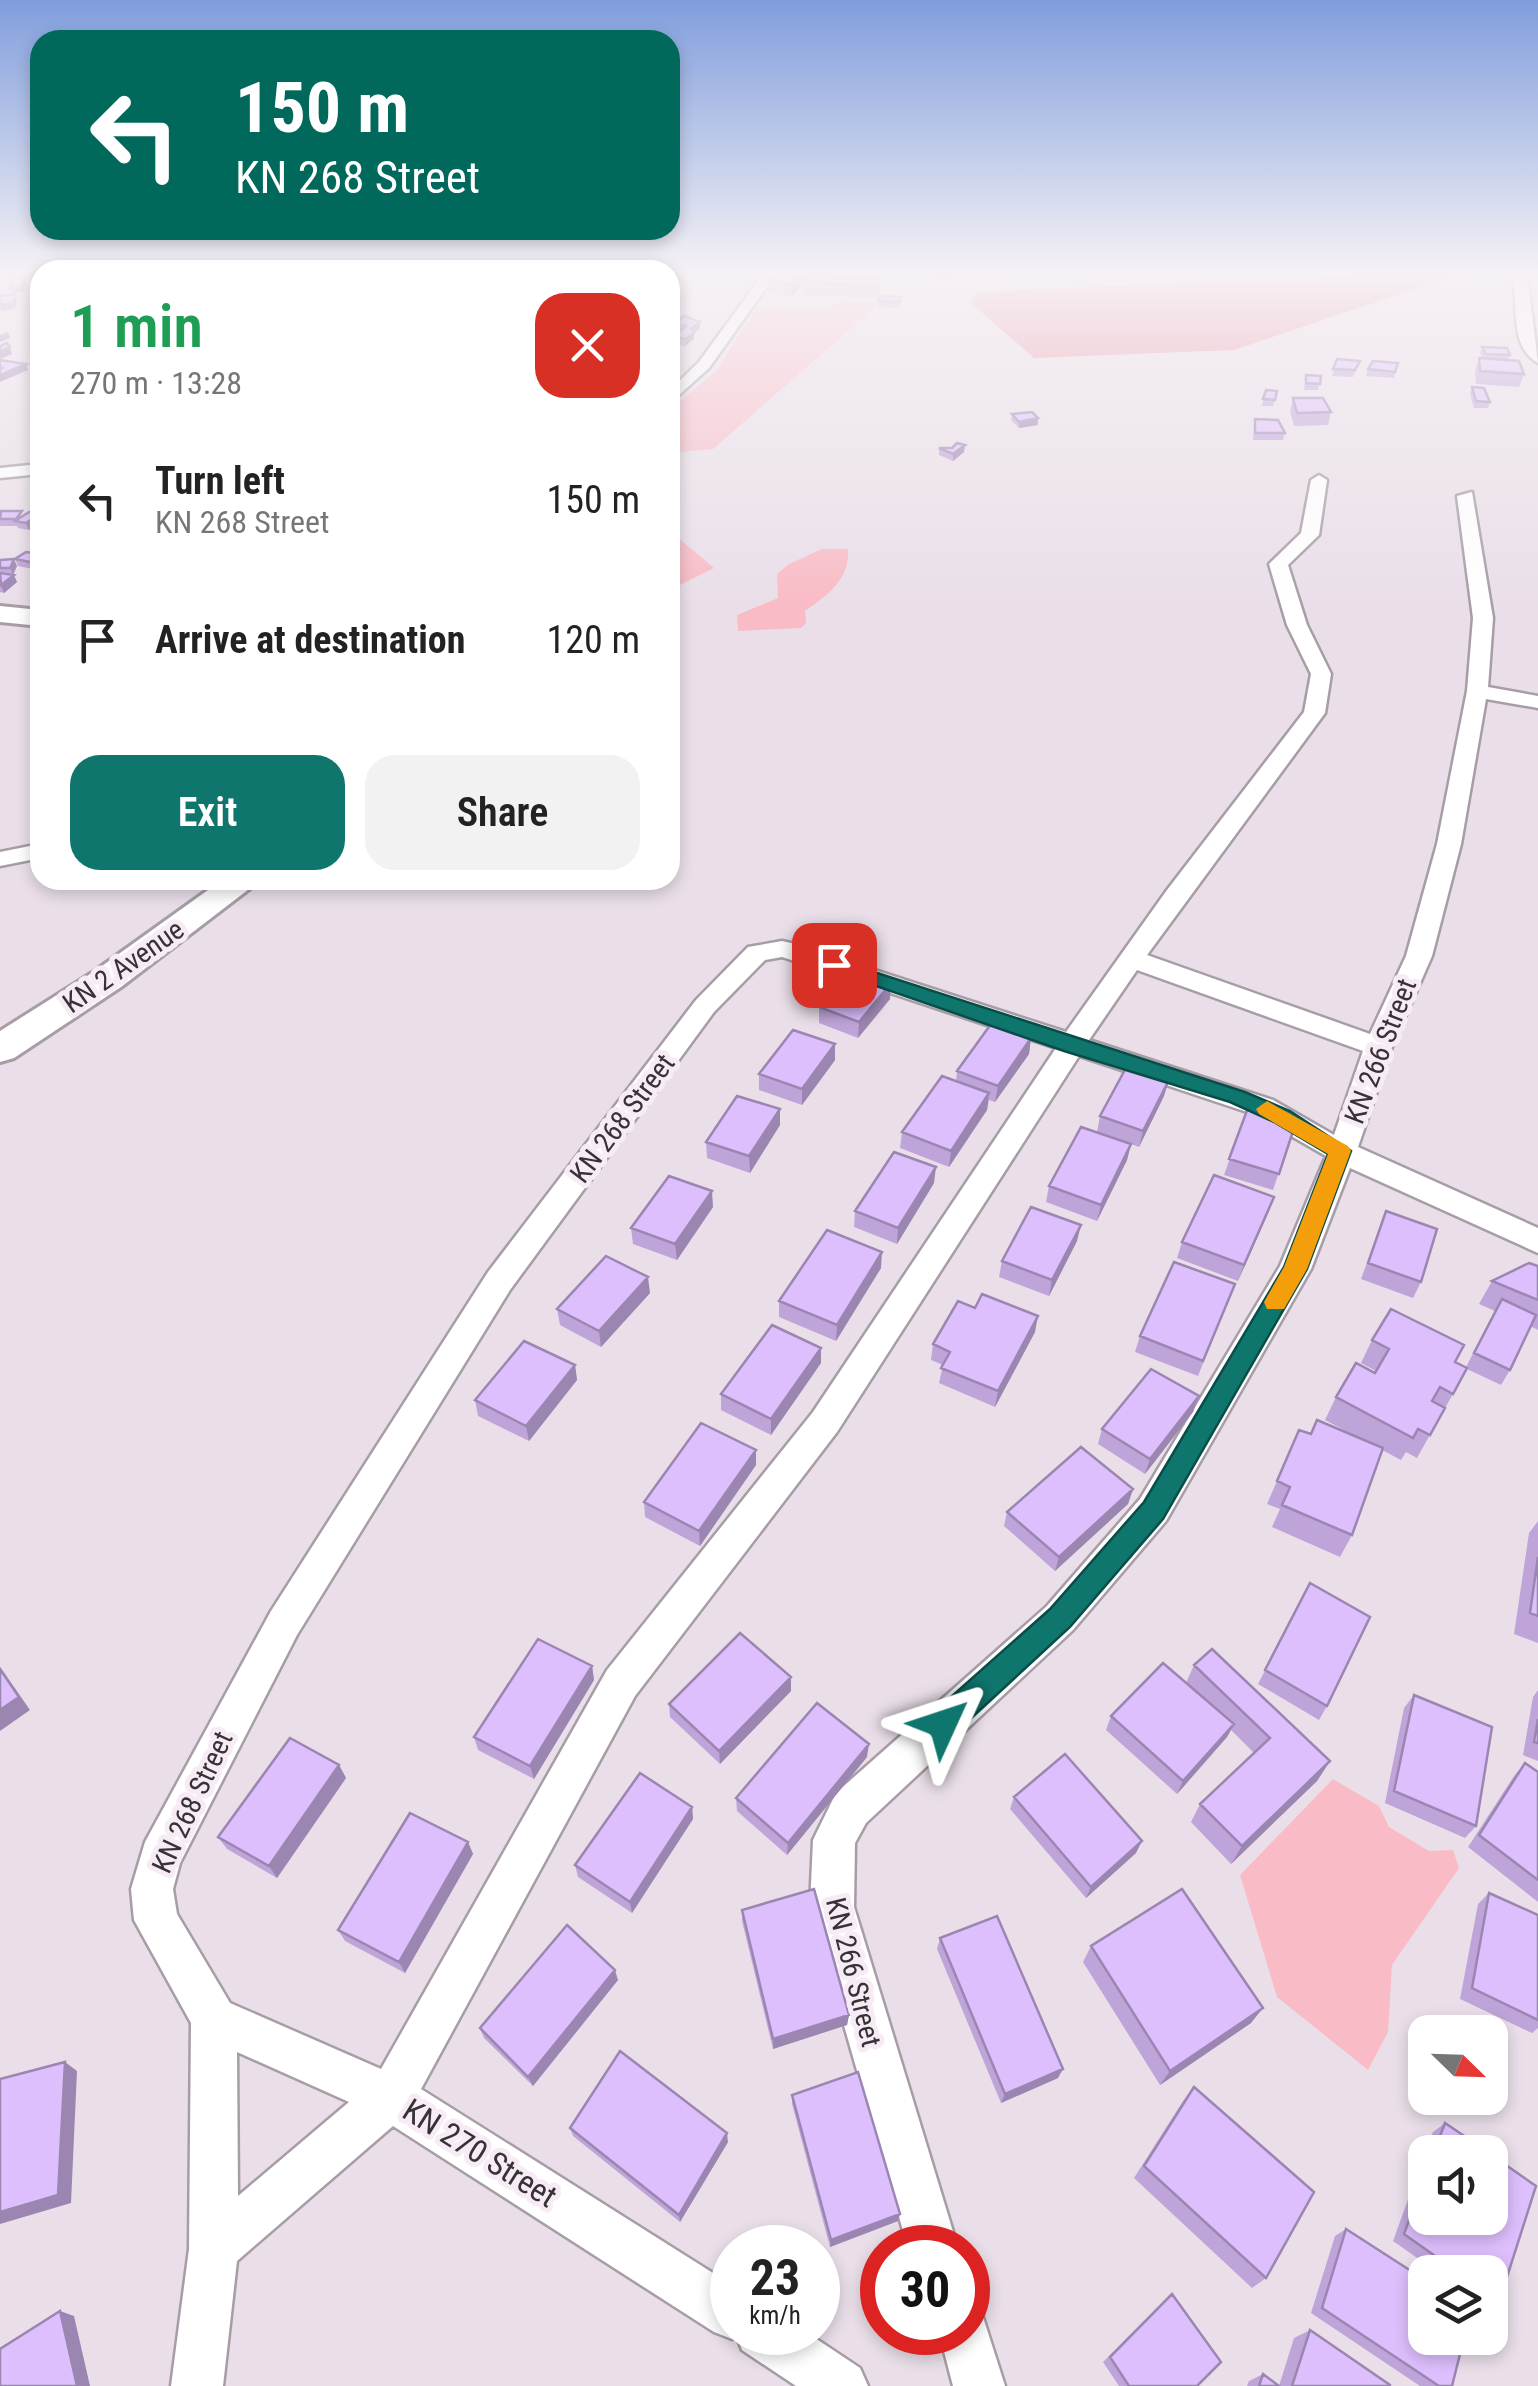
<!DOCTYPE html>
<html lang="en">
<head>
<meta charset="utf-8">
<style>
  body { margin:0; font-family:"Roboto Condensed",sans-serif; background:#f2f2f2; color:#222; height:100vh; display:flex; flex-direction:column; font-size:38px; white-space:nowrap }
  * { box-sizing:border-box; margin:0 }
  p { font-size:32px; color:#767676 }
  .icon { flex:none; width:55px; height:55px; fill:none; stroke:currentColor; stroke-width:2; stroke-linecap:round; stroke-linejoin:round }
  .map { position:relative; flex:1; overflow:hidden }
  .drawer { position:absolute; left:30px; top:260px; width:650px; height:630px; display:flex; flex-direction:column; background:#fff; border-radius:30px; box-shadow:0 5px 15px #0003 }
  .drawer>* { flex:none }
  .banner { position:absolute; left:30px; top:30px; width:650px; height:210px; border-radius:30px; box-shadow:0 5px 15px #0003; background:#00695c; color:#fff; overflow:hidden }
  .needle { width:65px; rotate:113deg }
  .fabs { position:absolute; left:1408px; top:2015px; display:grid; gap:20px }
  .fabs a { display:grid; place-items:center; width:100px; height:100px; border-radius:20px; background:#fff; box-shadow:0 5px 15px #0003; font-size:50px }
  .speed { position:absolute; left:710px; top:2225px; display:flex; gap:20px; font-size:50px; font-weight:700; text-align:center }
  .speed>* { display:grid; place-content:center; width:130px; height:130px; border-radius:50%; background:#fff; box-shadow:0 5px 15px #0003; line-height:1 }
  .speed small { font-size:25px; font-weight:400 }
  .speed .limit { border:15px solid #d22; background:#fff; color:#111 }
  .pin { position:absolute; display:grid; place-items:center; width:85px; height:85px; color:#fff; margin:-42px; border-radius:20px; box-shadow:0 5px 15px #0006 }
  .me { position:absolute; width:110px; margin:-55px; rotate:48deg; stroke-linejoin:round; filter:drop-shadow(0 0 8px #0008) }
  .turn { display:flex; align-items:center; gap:35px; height:210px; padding:0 40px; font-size:45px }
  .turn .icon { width:130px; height:130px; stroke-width:2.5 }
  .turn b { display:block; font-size:70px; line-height:85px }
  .round { display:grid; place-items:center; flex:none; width:105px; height:105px; border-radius:30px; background:#f2f2f2 }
  .overview { display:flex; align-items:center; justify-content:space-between; height:170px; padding:0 40px }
  h1 { font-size:60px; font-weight:600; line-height:75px; color:#1e9e55 }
  .primary-button { display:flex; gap:20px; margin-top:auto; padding:20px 40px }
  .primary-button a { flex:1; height:115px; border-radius:30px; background:#0f766e; color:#fff; font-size:40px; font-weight:600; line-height:115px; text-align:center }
  .primary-button a+a { background:#f2f2f2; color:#222 }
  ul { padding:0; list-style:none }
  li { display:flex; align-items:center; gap:30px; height:140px; padding:0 40px }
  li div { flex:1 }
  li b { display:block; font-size:38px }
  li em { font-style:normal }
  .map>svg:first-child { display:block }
</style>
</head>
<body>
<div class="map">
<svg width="1538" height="2386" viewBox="0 0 1538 2386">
  <rect width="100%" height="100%" fill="#eadfe9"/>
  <!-- green -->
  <path fill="#f9bcc6" d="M843,300L881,302L713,449L670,453V410L716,371L757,307L826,310Z
    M670,531L714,568L670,590Z
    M822,549H848C850,580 828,595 805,611L806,623L801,628L738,631L737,615L778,598L777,574L789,564Z
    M1333,1779L1379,1806L1389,1827L1429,1851L1453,1850L1459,1868L1392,1965L1388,2032L1368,2070L1277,1997L1240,1875Z"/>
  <!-- forest -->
  <path fill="#eb8e9f" d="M1471,270L1234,350L1034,358L971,303L976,292Z"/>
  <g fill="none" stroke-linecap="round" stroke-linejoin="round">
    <!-- minor casing -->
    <g stroke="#a79da7" stroke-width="5">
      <path id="minor" d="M766,270H779L709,368L670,403V390L699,362Z
        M1511,270H1523L1528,281L1538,363C1507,346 1520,299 1511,270Z
        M40,464V474L0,478V468Z
        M1319,475L1327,480L1319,535L1288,565L1307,625L1331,674L1325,713L1147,955L1370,1034L1406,956L1437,844L1467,691L1473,618L1457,496L1472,492L1493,618L1488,687L1538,696V708L1486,699L1461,844L1432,956L1392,1047L1358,1147L1538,1228V1253L1350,1168L1311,1269L1166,1521L1073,1630L866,1823L855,1843L854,1907L958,2248H908L810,1907L813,1840L836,1793L1047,1606L1140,1499L1280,1266L1326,1156L1253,1114L1079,1056L837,1432L635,1696L421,2089L732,2285V2332H806L860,2368L868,2386H796L742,2350L737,2337L732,2339L714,2332L393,2126L237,2261L223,2386H171L189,2249L191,2023L134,1920L131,1889L145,1842L271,1611L488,1272L696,1000L748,947L782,941L791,943L1066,1032L1167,890L1304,712L1311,674L1287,625L1269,564L1301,533L1311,480ZM782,957L1056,1048L813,1412L607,1670L381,2069L230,2003L177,1914L173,1889L180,1863L297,1635L510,1290L714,1012L765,960ZM1137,970L1363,1051L1334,1135L1273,1100L1089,1040ZM237,2052L349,2102L238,2196Z
        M40,844V858L0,866V852Z
        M968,2308L982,2314L1005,2386H953L939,2332H968Z"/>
    </g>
    <!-- secondary casing -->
    <g stroke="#a79da7" stroke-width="6">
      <path id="secondary" d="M0,606L40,610V626L0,622Z
        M222,880H261L121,987L14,1058L0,1062V1031L95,971Z"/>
    </g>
    <!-- minor -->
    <use href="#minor" fill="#fff" fill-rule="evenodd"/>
    <!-- secondary -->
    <use href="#secondary" fill="#fff" fill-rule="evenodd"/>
  </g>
  <!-- wall -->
  <path fill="#bfa4da" d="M781,270H815V273L812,276L880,279V291L877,298L803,294V285L792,296L769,293V282Z
    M820,270H880L876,275Z
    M929,270H1006V278L930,279Z
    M879,296L900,302V308L878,307Z
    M700,322V328L694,333V339L685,346L672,344L670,327Z
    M1482,347L1510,355L1508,360L1524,374L1519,387L1476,384L1475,371L1479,358L1483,359L1480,353Z
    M1337,359L1360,361L1353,377L1332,376Z
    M1398,363L1394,378L1366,376L1368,369Z
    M1306,375L1321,376L1318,390H1304Z
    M1472,387L1490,402L1488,408H1474L1470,394Z
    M1266,390L1277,391L1273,406H1262Z
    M1293,398L1331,412L1328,425L1294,426L1290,411Z
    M1012,414L1038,418V425L1019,428L1011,420Z
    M1255,419L1285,433L1283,440H1253Z
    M965,445L964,452L953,461L939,455V448H952Z
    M0,513L24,516L40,514V522L29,530L18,528L17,526H0Z
    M40,554V564L33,569L18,566L15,559Z
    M0,560L17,566L13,575L17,582L4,593L0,592Z
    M890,999L858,1038L819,1023V1007Z
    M1031,1038L1029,1054L995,1102L989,1100L987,1110L949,1167L900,1148L902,1132L956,1081L957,1071Z
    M835,1060L802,1105L759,1090V1074Z
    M1164,1096L1139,1147L1131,1144L1127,1160L1097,1221L1046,1202L1049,1186L1097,1132L1100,1116Z
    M1249,1105L1297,1119L1273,1190L1224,1175Z
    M780,1109V1125L750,1173L707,1158L706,1142Z
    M934,1183L897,1244L854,1227L855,1211Z
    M713,1207L677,1260L633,1244L631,1228Z
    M1386,1211L1421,1282L1413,1298L1361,1279Z
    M1268,1213L1238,1281L1177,1258L1182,1242Z
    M1077,1241L1049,1296L999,1277L1002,1261Z
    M1538,1266V1330L1530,1326L1510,1370L1501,1385L1467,1369L1417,1458L1406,1452L1401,1460L1382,1450L1352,1535L1340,1557L1272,1527L1280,1509L1267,1504L1299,1430L1310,1434L1359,1438L1325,1420L1336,1397L1376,1371L1361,1363L1372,1340L1455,1362L1466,1367L1495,1311L1479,1304L1492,1281Z
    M881,1268L836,1341L779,1317V1301Z
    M1235,1284L1198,1376L1135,1352L1140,1336Z
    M650,1293L601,1347L560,1325L557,1309Z
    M1035,1332L995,1407L939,1383L943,1365L931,1360L933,1344Z
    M821,1363L771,1435L721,1410V1394Z
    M575,1365L577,1380L529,1441L478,1416L475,1400Z
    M1199,1396L1193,1412L1145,1474L1098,1444L1102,1429Z
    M756,1450V1465L700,1546L645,1517L644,1502Z
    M1133,1489L1128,1504L1055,1571L1004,1526L1007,1512Z
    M1538,1521V1643L1514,1634L1529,1533Z
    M1310,1583L1327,1706L1319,1720L1258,1684Z
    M1194,1665L1330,1761L1317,1781L1231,1864L1191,1822L1200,1804L1254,1753L1231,1730L1227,1737L1177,1794L1106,1730L1111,1716L1186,1683Z
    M592,1666L594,1680L534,1779L478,1750L474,1737Z
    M1538,1690V1761L1523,1755L1533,1697Z
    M791,1691L720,1764L670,1717L669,1704Z
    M1414,1695L1476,1826L1465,1838L1385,1803L1404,1708Z
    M867,1757L787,1855L737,1811L736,1798Z
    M1525,1763L1538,1772V1902L1468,1847L1514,1776Z
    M339,1765L346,1778L277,1878L227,1849L218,1837Z
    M1014,1797L1136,1853L1086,1898L1010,1809Z
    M692,1807L693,1819L632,1913L578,1877L575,1865Z
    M468,1842L473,1854L405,1973L345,1941L338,1930Z
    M1489,1893L1538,1915V2028L1532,2033L1460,1999L1478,1904Z
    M742,1910L849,2015L847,2025L773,2049L742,1921Z
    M940,1938L1058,2078L1001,2103L937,1949Z
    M1091,1946L1251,2023L1160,2085L1083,1962Z
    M618,1980L533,2086L484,2038L480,2028Z
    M1194,2087L1266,2278L1252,2288L1134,2178L1183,2101Z
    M792,2095L898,2221L830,2247L792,2104Z
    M1445,2123L1488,2152H1425L1433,2132Z
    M570,2128L728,2142L680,2222L573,2136Z
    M1425,2153V2218H1490V2154L1536,2186L1499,2302L1490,2306V2272H1437L1393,2241Z
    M1346,2229L1452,2386H1420L1311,2313L1335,2236Z
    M1172,2294L1197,2386H1119L1103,2362Z
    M1310,2330L1390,2386H1279L1294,2338Z
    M1263,2374L1279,2386H1247L1249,2381Z"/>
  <!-- shaded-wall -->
  <path fill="#9b86b1" d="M26,270H29L24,292L12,293L10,288Z
    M807,270H815V273L805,282H803V285L792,296V284Z
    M15,294L17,300L15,309L1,311L0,305Z
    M700,322V328L694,333V339L685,346V339L691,329Z
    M8,332L10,338L0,342V335Z
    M10,347L12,354L0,359V352Z
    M26,364L28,370L0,382V375Z
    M1038,418V425L1019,428V422Z
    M965,445L964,452L953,461V454Z
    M40,514V522L29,530L26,523Z
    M40,555V564L33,569L30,562Z
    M14,559L17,566L13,575L10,568Z
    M14,575L17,582L4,593L1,585Z
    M891,983L890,999L858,1038L859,1022Z
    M1031,1038L1029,1054L995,1102L998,1086Z
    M835,1044V1060L802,1105V1089Z
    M1169,1080L1164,1096L1139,1147L1143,1131Z
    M989,1093L987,1110L949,1167L951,1151Z
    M780,1109V1125L750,1173L749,1156Z
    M1131,1144L1127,1160L1097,1221L1101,1205Z
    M936,1167L934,1183L897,1244L898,1228Z
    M712,1191L713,1207L677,1260L675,1244Z
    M1274,1197L1268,1213L1238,1281L1244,1265Z
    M1081,1225L1077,1241L1049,1296L1052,1280Z
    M882,1252L881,1268L836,1341L837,1325Z
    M648,1277L650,1293L601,1347L599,1331Z
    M1038,1316L1035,1332L995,1407L998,1391Z
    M821,1348V1363L771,1435V1419Z
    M575,1365L577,1380L529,1441L526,1426Z
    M1199,1396L1193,1412L1145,1474L1150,1459Z
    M756,1450V1465L700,1546L699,1531Z
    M1133,1489L1128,1504L1055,1571L1059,1557Z
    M592,1666L594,1680L534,1779L530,1766Z
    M0,1667L30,1710L0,1731Z
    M791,1677V1691L720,1764L719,1751Z
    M1234,1724L1227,1737L1177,1794L1183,1781Z
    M869,1744L867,1757L787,1855L788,1843Z
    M1330,1761L1317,1781L1231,1864L1242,1846Z
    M339,1765L346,1778L277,1878L269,1866Z
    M692,1807L693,1819L632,1913L630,1902Z
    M1142,1841L1136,1853L1086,1898L1091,1887Z
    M468,1842L473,1854L405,1973L399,1962Z
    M615,1970L618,1980L533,2086L528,2077Z
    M1263,2008L1251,2023L1160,2085L1170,2071Z
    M849,2015L847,2025L773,2049V2039Z
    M65,2062L77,2071L71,2203L0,2224V2212Z
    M1063,2069L1058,2078L1001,2103L1005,2094Z
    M727,2133L728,2142L680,2222L679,2215Z
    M900,2214L898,2221L830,2247L831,2240Z
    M60,2311L74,2316L90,2386H77Z"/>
  <!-- building -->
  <path fill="#debffd" stroke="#9b86b1" stroke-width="2.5" d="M12,270H26L22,287L10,288Z
    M781,270H807L792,284L769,282Z
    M807,275L880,279L877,286L803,282Z
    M15,294L13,303L0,305V296Z
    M879,296L901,297L900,302L879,301Z
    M684,316L700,322L691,329L694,333L685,339L672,337L686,326L680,325L672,336H670V327Z
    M7,343L10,347L0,352V346Z
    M1482,347L1507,348L1510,355L1486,354Z
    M1479,358L1519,361L1524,374L1480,371Z
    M1337,359L1360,361L1355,370L1333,369Z
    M0,360L26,364L0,375V369L2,368L0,367Z
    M1373,361L1398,363L1395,372L1368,369Z
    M1306,375L1321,376L1320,384L1306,383Z
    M1472,387L1484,388L1490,402L1476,401Z
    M1266,390L1277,391L1275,400L1263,399Z
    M1293,398H1323L1331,412L1297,413Z
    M1032,412L1038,418L1019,422L1012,414Z
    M1255,419L1278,420L1285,433H1255Z
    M957,443L965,445L953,454L939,448H952Z
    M1,511H22L16,519H0Z
    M29,512L40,514L26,523L15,521Z
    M26,552L40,554V555L30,562L15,559Z
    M14,559L10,568H0V560Z
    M0,573L14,575L1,585Z
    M852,969L891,983L859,1022L819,1007Z
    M991,1024L1031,1038L998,1086L957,1071Z
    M793,1030L835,1044L802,1089L759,1074Z
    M1127,1066L1169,1080L1143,1131L1100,1116Z
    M942,1076L989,1093L951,1151L902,1132Z
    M737,1096L780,1109L749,1156L706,1142Z
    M1249,1105L1297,1119L1279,1174L1229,1159Z
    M1081,1127L1131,1144L1101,1205L1049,1186Z
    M894,1152L936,1167L898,1228L855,1211Z
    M1214,1175L1274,1197L1244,1265L1182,1242Z
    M669,1176L712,1191L675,1244L631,1228Z
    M1031,1207L1081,1225L1052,1280L1002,1261Z
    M1386,1211L1437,1229L1421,1282L1368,1263Z
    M827,1230L882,1252L837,1325L779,1301Z
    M606,1256L648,1277L599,1331L557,1309Z
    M1174,1262L1235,1284L1203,1361L1140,1336Z
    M1529,1263L1538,1266V1300L1492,1281Z
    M982,1294L1038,1316L998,1391L941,1368L950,1352L933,1344L958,1301L975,1308Z
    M1502,1299L1536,1315L1510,1370L1474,1353Z
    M1391,1309L1464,1345L1455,1362L1467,1368L1453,1394L1440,1387L1432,1401L1445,1408L1430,1435L1418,1429L1413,1438L1336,1397L1356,1363L1375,1373L1389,1349L1372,1340Z
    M772,1325L821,1348L771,1419L721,1394Z
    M524,1341L575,1365L526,1426L475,1400Z
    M1151,1369L1199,1396L1150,1459L1102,1429Z
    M1317,1420L1383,1448L1352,1535L1282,1505L1290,1487L1277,1481L1299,1430L1311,1434Z
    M701,1423L756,1450L699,1531L644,1502Z
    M1081,1447L1133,1489L1059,1557L1007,1512Z
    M1538,1557V1616L1530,1613Z
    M1310,1583L1370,1617L1327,1706L1265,1670Z
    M740,1633L791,1677L719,1751L669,1704Z
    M538,1639L592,1666L530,1766L474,1737Z
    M1212,1649L1330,1761L1242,1846L1200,1804L1270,1738L1194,1665Z
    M1163,1663L1234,1724L1183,1781L1111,1716Z
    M0,1669L19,1697L0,1710Z
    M1414,1695L1492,1727L1476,1826L1394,1791Z
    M817,1703L869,1744L788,1843L736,1798Z
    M1538,1719V1743L1534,1742Z
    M290,1738L339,1765L269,1866L218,1837Z
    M1065,1754L1142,1841L1091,1887L1014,1797Z
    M1525,1763L1538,1772V1880L1479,1835Z
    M640,1773L692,1807L630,1902L575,1865Z
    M410,1813L468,1842L399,1962L338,1930Z
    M814,1889L849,2015L773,2039L742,1910Z
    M1182,1889L1263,2008L1170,2071L1091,1946Z
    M1489,1893L1538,1915V2020L1472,1988Z
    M997,1916L1063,2069L1005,2094L940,1938Z
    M567,1925L615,1970L528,2077L480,2028Z
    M620,2051L727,2133L679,2215L570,2128Z
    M65,2062L58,2195L0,2212V2079Z
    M858,2072L900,2214L831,2240L792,2095Z
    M1194,2087L1314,2192L1266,2278L1144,2166Z
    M1445,2123L1488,2152H1434Z
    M1490,2154L1536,2186L1499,2302L1490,2295V2272H1458L1404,2234L1425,2177V2218H1490Z
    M1346,2229L1425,2280V2338H1464L1452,2386H1439L1322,2308Z
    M1172,2294L1221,2362L1197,2386H1129L1110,2357Z
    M60,2311L77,2386H0V2349Z
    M1310,2330L1390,2385V2386H1292Z
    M1263,2374L1279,2386H1259Z"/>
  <!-- sky -->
  <linearGradient id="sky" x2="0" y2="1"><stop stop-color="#809edc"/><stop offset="0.45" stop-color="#f6f1f5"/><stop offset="1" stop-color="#f6f1f5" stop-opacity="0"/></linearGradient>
  <rect width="1538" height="604" fill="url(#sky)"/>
  <!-- route -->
  <path fill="#0f766e" stroke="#0a4d48" stroke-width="2.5" d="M834,959L1245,1092L1290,1111L1351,1151L1307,1269L1163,1519L1070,1627L954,1734L943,1738L933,1734L928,1724L933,1713L1050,1609L1144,1502L1284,1267L1328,1154L1274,1122L1230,1102L1064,1051L827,969L824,965Z"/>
  <!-- slow -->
  <path fill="#f59e0b" d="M1267,1101L1348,1146L1351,1151L1307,1269L1284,1309H1267L1264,1302L1284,1267L1328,1154L1259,1114L1256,1109Z"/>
  <g text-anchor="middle" stroke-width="10" stroke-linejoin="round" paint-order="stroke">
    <!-- street labels -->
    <g font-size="28" fill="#363236" stroke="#f7ecf6">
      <text transform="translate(123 966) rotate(-35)" y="10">KN 2 Avenue</text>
      <text transform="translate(1380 1051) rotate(-69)" y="10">KN 266 Street</text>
      <text transform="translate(622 1118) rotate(-53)" y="10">KN 268 Street</text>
      <text transform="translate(192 1802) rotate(-65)" y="10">KN 268 Street</text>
      <text transform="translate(854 1972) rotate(76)" y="10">KN 266 Street</text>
    </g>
    <!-- near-street labels -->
    <g font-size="32" fill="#363236" stroke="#f7ecf6">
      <text transform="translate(480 2153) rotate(32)" y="11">KN 270 Street</text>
    </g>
  </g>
</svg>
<div class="fabs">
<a><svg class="needle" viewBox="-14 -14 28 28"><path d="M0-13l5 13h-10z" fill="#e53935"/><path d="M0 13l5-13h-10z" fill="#767676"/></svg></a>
<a><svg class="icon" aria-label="sound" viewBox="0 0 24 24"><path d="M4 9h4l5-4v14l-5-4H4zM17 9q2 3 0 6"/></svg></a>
<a><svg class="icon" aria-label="layers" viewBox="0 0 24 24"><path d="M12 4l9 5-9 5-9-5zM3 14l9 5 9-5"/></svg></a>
</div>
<div class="speed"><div>23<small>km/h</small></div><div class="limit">30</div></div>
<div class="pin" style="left:834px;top:965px;background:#d93025"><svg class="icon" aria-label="arrive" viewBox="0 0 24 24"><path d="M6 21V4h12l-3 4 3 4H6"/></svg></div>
<svg class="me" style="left:943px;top:1724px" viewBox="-20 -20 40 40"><path d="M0-17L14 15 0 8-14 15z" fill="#0f766e" stroke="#fff" stroke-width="4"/></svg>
<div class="banner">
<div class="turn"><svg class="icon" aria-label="left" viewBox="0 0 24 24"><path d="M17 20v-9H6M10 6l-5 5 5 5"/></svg><div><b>150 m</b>KN 268 Street</div></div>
</div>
<section class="drawer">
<div class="overview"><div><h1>1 min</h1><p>270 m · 13:28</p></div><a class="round" style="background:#d93025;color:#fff"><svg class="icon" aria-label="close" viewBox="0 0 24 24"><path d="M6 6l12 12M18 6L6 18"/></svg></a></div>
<ul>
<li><svg class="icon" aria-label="left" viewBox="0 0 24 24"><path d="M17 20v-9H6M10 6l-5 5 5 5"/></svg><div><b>Turn left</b><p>KN 268 Street</p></div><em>150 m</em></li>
<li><svg class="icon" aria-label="arrive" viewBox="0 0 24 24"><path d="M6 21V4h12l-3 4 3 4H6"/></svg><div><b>Arrive at destination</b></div><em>120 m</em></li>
</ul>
<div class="primary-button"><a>Exit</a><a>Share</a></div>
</section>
</div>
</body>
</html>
